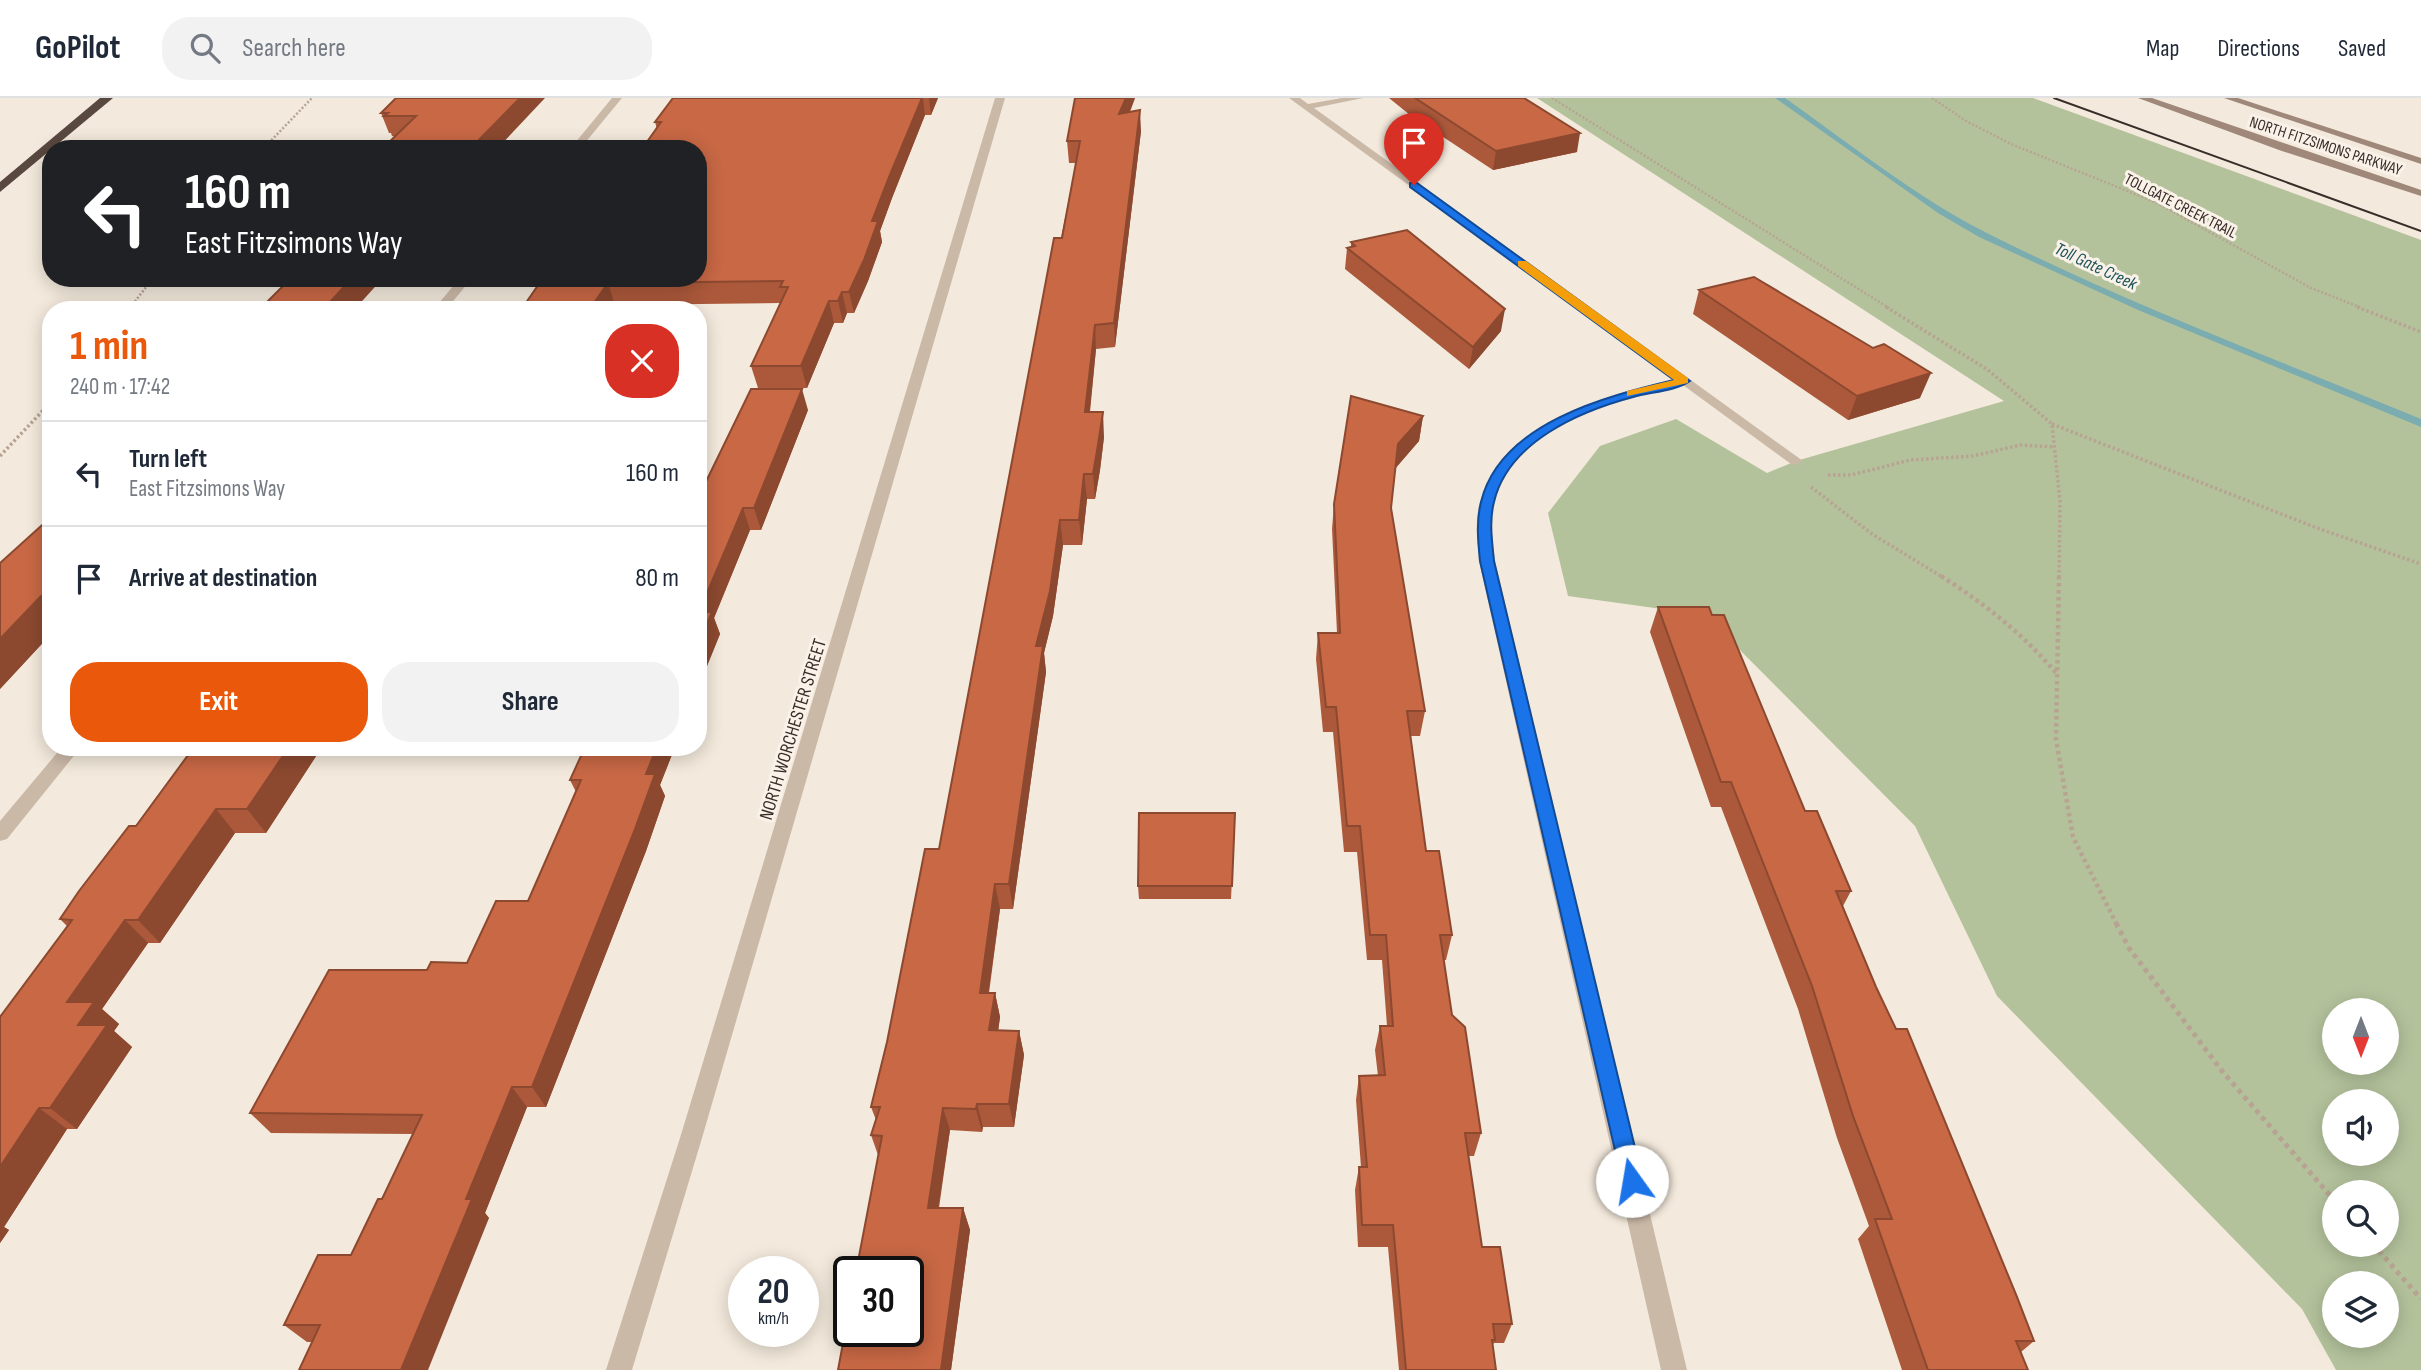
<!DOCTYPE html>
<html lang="en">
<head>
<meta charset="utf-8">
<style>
  body { margin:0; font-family:"Sofia Sans Condensed",sans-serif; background:#f2f2f3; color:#1f2937; height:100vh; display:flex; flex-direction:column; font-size:26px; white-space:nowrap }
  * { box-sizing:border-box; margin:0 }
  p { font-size:23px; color:#747a83 }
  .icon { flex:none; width:38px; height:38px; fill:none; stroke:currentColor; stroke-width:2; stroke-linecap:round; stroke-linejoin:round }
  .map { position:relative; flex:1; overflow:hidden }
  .sheet { position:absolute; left:42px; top:203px; width:665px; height:455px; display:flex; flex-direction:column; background:#fff; border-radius:28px; box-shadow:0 4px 18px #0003 }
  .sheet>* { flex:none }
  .hud { position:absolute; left:42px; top:42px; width:665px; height:147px; border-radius:28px; box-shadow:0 4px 18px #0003; background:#202124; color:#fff; overflow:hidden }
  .needle { width:46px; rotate:180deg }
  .fabs { position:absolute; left:2322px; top:900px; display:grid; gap:14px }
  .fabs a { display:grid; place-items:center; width:77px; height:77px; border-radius:50%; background:#fff; box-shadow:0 4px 18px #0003; font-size:35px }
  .speed { position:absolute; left:728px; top:1158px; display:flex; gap:14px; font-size:35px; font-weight:700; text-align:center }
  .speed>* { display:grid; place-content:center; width:91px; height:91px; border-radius:50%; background:#fff; box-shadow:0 4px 18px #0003; line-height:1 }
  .speed small { font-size:18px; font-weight:400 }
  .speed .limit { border:4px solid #111; border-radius:10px; background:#fff; color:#111 }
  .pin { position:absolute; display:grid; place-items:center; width:60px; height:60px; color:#fff; margin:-72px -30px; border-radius:50% 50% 50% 0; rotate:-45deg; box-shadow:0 0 7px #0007 }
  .pin .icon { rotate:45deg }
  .me { position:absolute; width:77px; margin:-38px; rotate:347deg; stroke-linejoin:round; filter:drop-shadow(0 0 5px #0008) }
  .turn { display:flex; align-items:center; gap:24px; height:147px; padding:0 28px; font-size:32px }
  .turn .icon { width:91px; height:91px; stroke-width:2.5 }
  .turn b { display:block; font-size:49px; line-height:60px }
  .round { display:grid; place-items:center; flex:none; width:74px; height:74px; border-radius:28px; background:#f2f2f3 }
  .summary { display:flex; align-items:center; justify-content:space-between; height:119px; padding:0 28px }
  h1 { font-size:42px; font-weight:700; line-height:52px; color:#ea580c }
  .cta { display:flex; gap:14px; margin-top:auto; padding:14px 28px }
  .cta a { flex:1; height:80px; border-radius:28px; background:#ea580c; color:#fff; font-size:28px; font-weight:700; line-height:80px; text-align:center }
  .cta a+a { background:#f2f2f3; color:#1f2937 }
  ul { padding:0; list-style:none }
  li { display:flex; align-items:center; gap:21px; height:105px; padding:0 28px; border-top:2px solid #e0e1e3 }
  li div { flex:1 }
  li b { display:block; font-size:26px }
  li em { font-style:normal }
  header { display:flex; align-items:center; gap:42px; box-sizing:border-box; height:98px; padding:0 35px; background:#fff; border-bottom:2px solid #e0e1e3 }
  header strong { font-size:33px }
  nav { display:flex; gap:38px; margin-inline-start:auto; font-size:24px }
  .search { width:490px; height:63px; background:#f2f2f3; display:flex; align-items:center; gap:18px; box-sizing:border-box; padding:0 24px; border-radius:28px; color:#747a83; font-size:26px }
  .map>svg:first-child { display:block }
</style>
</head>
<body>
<header>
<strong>GoPilot</strong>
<div class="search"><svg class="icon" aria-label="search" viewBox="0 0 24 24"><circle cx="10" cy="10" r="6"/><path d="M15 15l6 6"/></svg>Search here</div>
<nav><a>Map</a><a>Directions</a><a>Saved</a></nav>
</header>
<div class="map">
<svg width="2421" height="1272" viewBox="0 0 2421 1272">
  <rect width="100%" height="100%" fill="#f3e9dc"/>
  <!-- green -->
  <path fill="#b4c29c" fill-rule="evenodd" d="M1537,0H2033L2421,142V1272H2336L2302,1211L1997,898L1915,728L1705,517L1568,498L1548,415L1600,348L1676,321L1767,375L1796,363L2004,303ZM2334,912H2387V964H2334ZM2334,1003H2387V1055H2334ZM2334,1094H2387V1146H2334ZM2334,1185H2387V1237H2334Z"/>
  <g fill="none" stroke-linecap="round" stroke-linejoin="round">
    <!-- stream -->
    <path fill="#7badb0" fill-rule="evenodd" d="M1775,0H1785C1849,45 1917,100 1987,135C2128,206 2276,261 2421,321V329L2138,212L1979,139L1938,115Z"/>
    <!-- path-far3 -->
    <path stroke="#b7a392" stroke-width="2.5" stroke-dasharray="2 2" stroke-linecap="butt" d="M1552,0L1889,210
      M1932,0L1966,23L2011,46L2157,105L2311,190L2362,210
      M263,51L312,0
      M130,210L153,180"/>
    <!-- path-far2 -->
    <path stroke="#b7a392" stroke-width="3.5" stroke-dasharray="2.5 2.5" stroke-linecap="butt" d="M1886,209L1988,272L2052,326L2060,403L2059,480
      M2357,209L2421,234
      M129,212L132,209
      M2052,326L2317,430L2421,466
      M0,358L51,304
      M1828,377H1851L1910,362L1973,358L2020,347L2055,349
      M1811,389L1872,436L1944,480"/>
    <!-- path-far1 -->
    <path stroke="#b7a392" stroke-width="4.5" stroke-dasharray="3.5 3.5" stroke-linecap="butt" d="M1941,478C1985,506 2022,535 2056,575
      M2059,478L2056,641L2073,739L2117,827"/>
    <!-- path -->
    <path stroke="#b7a392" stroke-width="5" stroke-dasharray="4.5 4.5" stroke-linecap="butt" d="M2116,825L2129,850L2222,973L2334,1102
      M2373,1146L2421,1201"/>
    <!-- street -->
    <path fill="#cbb9a8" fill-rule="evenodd" d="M612,0H622L580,51H570Z
      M995,0H1005L702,1040L632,1272H606L680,1040Z
      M1289,0H1300L1308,6L1342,0H1363L1314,10L1803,363L1796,367L1791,366L1683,287C1612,305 1518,325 1494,404C1489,423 1493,444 1495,463L1687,1272H1661L1479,463C1478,444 1474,423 1480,404C1506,321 1600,300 1675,281Z
      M460,180H472L446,212H433Z
      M62,649H81L7,741L0,743V723Z"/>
    <!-- secondary -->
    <path fill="#9f8879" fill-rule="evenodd" d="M2138,0H2152L2421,92V98L2279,52Z
      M2224,0H2238L2421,60V66Z"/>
    <!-- highway -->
    <path fill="#59483f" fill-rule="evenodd" d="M100,0H113L0,94V84Z"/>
    <!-- tram -->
    <path stroke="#382d28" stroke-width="2" d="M2054,0L2421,133"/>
  </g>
  <!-- wall -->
  <path fill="#ac593b" d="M396,0L497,51L392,38L391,35H389L381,15Z
    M673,0H938L931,17H925L892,100L880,133L882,144L868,183L854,215H847L843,225H834L807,290H758L751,268L781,205L615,207L543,180H698L655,24Z
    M1135,0L1130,14L1141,33L1115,249L1096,251L1090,314L1104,339L1100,372L1095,401H1087L1082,447H1063L1053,518L1044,555L1046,574L1013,811H1000L989,895H995L1000,919L998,933H1019L1024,957L1014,1029H983L982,1034L950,1032L939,1110H963L970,1132L951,1272H838L878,1057L871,1037L876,1022L871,1009L939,751L1076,65H1069L1067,43Z
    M1389,0H1524L1577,54L1493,72L1410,17Z
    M1351,144L1501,233L1469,271L1345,171L1347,150L1351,149Z
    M1699,192L1873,250L1920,300L1848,322L1693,216Z
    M808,312L761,432H750L714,520L720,536L698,590V396H700Z
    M1423,318L1419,343L1395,370L1391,410L1425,613L1420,638H1410L1426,753L1452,837L1446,862H1444L1452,917L1481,1035L1474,1058H1468L1482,1149L1512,1226L1504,1245H1494L1492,1248L1496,1272H1399L1388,1149H1358L1355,1092L1359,1069H1361L1356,1002L1359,978H1378L1375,952L1380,928H1387L1382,862H1367L1357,754H1344L1333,634H1323L1316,561L1318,535H1337L1332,431L1334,406Z
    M51,419V536L0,591Z
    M1658,509L1805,713L1851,793L1843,808L1876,889L2034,1243L2021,1254L2028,1272H1902L1858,1141L1869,1128L1837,1040L1798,911L1721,709H1711L1650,534Z
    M194,649H322L266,735H235L160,845H148L102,911L119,926L114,933L132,949L77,1031H67L4,1129L9,1132L0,1145L67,828L60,821L136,728Z
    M585,649H675L660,687L665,698L646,753L546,1009H527L485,1115L489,1120L312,1244H307L284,1227L351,1157L382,1101L413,1036L271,1035L250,1015L427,872L467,865L528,803L576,694L570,682Z
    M1235,715L1231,801H1139L1138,788Z"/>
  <!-- shaded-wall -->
  <path fill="#8c4930" d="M520,0H545L497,51H470Z
    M922,0H923L925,17L892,100L880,133L882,144L868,183L854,215L849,194L872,123L889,79Z
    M929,0H938L931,17Z
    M1126,0H1135L1120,37L1119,16Z
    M1140,12L1141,33L1115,249L1114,225Z
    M1580,35L1577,54L1493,72L1496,53Z
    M352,180H383L354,212H323Z
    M608,185L615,207L612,212H589Z
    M842,194L847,215L843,225L838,203Z
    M829,203L834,225L807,290L801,268Z
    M1505,211L1501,233L1469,271L1473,249Z
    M1095,227L1096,251L1087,339L1085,314Z
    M1931,275L1920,300L1848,322L1857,298Z
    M802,291L808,312L761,432L754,410Z
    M1103,314L1104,339L1100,372L1095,401L1093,376Z
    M1423,318L1419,343L1395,371L1398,346Z
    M1084,376L1087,401L1082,447L1079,422Z
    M743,410L750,432L714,520L720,536L698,590L699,514Z
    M1060,422L1063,447L1053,518L1044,555L1046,574L1013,811L1009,786L1036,548Z
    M41,498L51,510V536L0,591V541Z
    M289,649H322L266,735L247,711Z
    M657,649H675L660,687L665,698L646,753L546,1009L532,989L646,676Z
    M216,711L235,735L160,845L138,822Z
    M995,786L1000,811L985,919L980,895Z
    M125,822L148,845L102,911L119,926L114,933L132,949L77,1031L50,1010L78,927L67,904Z
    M995,895L1000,919L995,956L989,932Z
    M1019,933L1024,957L1014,1029L1009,1006Z
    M512,989L527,1009L485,1115L489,1120L428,1272H401L466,1101Z
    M977,1006L983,1029L982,1034L976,1011Z
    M39,1010L67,1031L4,1129L9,1132L0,1145V1069Z
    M943,1010L950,1032L935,1131L928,1110Z
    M963,1110L970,1132L951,1272H941Z"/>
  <!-- building -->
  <path fill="#c86845" stroke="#8c4930" stroke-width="2" d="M396,0H520L470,51H382L416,18H384L388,15H381Z
    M673,0H922L889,79L872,123H878L864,162L849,194H842L838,203H829L801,268H751L788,189H780L783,183L608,185L589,212H521L543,180H698V51H642L661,24H655Z
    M1075,0H1126L1119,16L1140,12L1114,225L1095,227L1085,314H1103L1098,347L1093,376H1084L1079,422H1060L1050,493L1036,548H1043L1009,786H995L980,895H995L989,932L1019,933L1009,1006H977L976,1011L943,1010L928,1110H963L941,1272H838L849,1213V1234H908V1174H856L882,1038L871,1037L880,1009H871L887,944L925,751H939L1054,140H1062L1080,43H1067Z
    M1415,0H1524L1580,35L1496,53Z
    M1407,132L1505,211L1473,249L1347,150L1355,148L1351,144Z
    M1754,179L1873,250L1884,246L1931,275L1857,298L1699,192Z
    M291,180H352L323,212H259Z
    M751,291H802L754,410H743L699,514H712L698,547V396H700Z
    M1351,298L1423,318L1398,346L1391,410L1425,613H1407L1426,753H1439L1452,837H1440L1452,917L1465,929L1481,1035H1465L1482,1149H1500L1512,1226H1493L1495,1242H1492L1496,1272H1406L1393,1127H1362L1359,1069H1367L1359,978L1385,977L1380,928H1393L1386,837H1370L1360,728H1347L1336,609H1326L1318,535H1340L1334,406Z
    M51,419V498H41L0,541V465Z
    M1658,509H1709L1712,517H1724L1805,713H1817L1851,793H1836L1876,889L1896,931H1907L2017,1199L2034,1243H2016L2028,1272H1928L1875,1121H1892L1853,1018L1812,888L1731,684H1721Z
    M194,649H289L247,711H216L138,822H125L67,904H94L78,927H107L50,1010H39L0,1069V919L72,822L60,821L79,793L129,728H136Z
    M585,649H657L646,676H655L635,731L532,989H512L466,1101H472L401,1272H299L320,1227H284L318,1157H351L378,1101H382L422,1017L250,1015L329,872H427L431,864L467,865L496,803H528L581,682H570Z
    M1139,715H1235L1232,788H1138Z"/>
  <!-- route -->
  <path fill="#1a73e8" stroke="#114b97" stroke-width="2" d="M1410,85H1417L1690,283C1676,293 1650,294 1633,299C1580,313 1508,344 1494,404C1489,423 1492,443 1494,463L1643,1083L1640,1090L1632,1093L1625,1090L1622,1083L1480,463C1478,443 1476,424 1481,404C1500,325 1607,298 1674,282L1410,89Z"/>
  <!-- slow -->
  <path fill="#f59e0b" d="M1518,163H1526L1688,280V285L1627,298V293L1674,282L1518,168Z"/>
  <g text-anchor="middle" stroke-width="6" stroke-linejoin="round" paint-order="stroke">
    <!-- far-street labels -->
    <g font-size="16" fill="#382d28" stroke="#faf2e9">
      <text transform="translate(2326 47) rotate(18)" y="6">NORTH FITZSIMONS PARKWAY</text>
      <text transform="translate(2181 107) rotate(27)" y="6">TOLLGATE CREEK TRAIL</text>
    </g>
    <!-- far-water labels -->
    <g font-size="18" font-style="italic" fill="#1d545a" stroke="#faf2e9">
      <text transform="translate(2096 168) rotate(25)" y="6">Toll Gate Creek</text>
    </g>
    <!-- street labels -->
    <g font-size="19" fill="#382d28" stroke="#faf2e9">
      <text transform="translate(792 631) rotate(-73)" y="7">NORTH WORCHESTER STREET</text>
    </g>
  </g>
</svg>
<div class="fabs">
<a><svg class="needle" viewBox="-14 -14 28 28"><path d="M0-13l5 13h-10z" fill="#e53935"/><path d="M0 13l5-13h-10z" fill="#747a83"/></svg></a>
<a><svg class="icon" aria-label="sound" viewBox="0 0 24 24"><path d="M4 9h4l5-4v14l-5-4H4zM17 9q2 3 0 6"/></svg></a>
<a><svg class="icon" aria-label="search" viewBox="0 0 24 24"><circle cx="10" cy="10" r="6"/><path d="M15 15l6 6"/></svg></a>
<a><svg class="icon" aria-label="layers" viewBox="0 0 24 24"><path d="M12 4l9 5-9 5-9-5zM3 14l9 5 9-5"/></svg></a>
</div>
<div class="speed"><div>20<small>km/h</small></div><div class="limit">30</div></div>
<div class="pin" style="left:1414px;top:87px;background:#d93025"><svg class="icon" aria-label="arrive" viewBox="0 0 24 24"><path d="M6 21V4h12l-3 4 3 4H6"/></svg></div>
<svg class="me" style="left:1632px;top:1083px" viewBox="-20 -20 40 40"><circle r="19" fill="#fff"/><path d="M0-13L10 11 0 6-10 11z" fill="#1a73e8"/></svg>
<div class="hud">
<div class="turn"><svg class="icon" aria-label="left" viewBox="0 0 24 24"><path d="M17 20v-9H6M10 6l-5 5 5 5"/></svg><div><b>160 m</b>East Fitzsimons Way</div></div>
</div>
<section class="sheet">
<div class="summary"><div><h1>1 min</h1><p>240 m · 17:42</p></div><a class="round" style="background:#d93025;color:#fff"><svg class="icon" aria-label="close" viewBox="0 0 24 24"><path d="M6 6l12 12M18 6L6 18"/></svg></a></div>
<ul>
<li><svg class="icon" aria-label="left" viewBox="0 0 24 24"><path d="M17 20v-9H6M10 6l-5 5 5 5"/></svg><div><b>Turn left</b><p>East Fitzsimons Way</p></div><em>160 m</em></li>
<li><svg class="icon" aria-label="arrive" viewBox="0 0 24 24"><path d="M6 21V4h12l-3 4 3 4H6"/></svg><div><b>Arrive at destination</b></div><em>80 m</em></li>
</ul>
<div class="cta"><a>Exit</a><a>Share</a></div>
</section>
</div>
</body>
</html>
